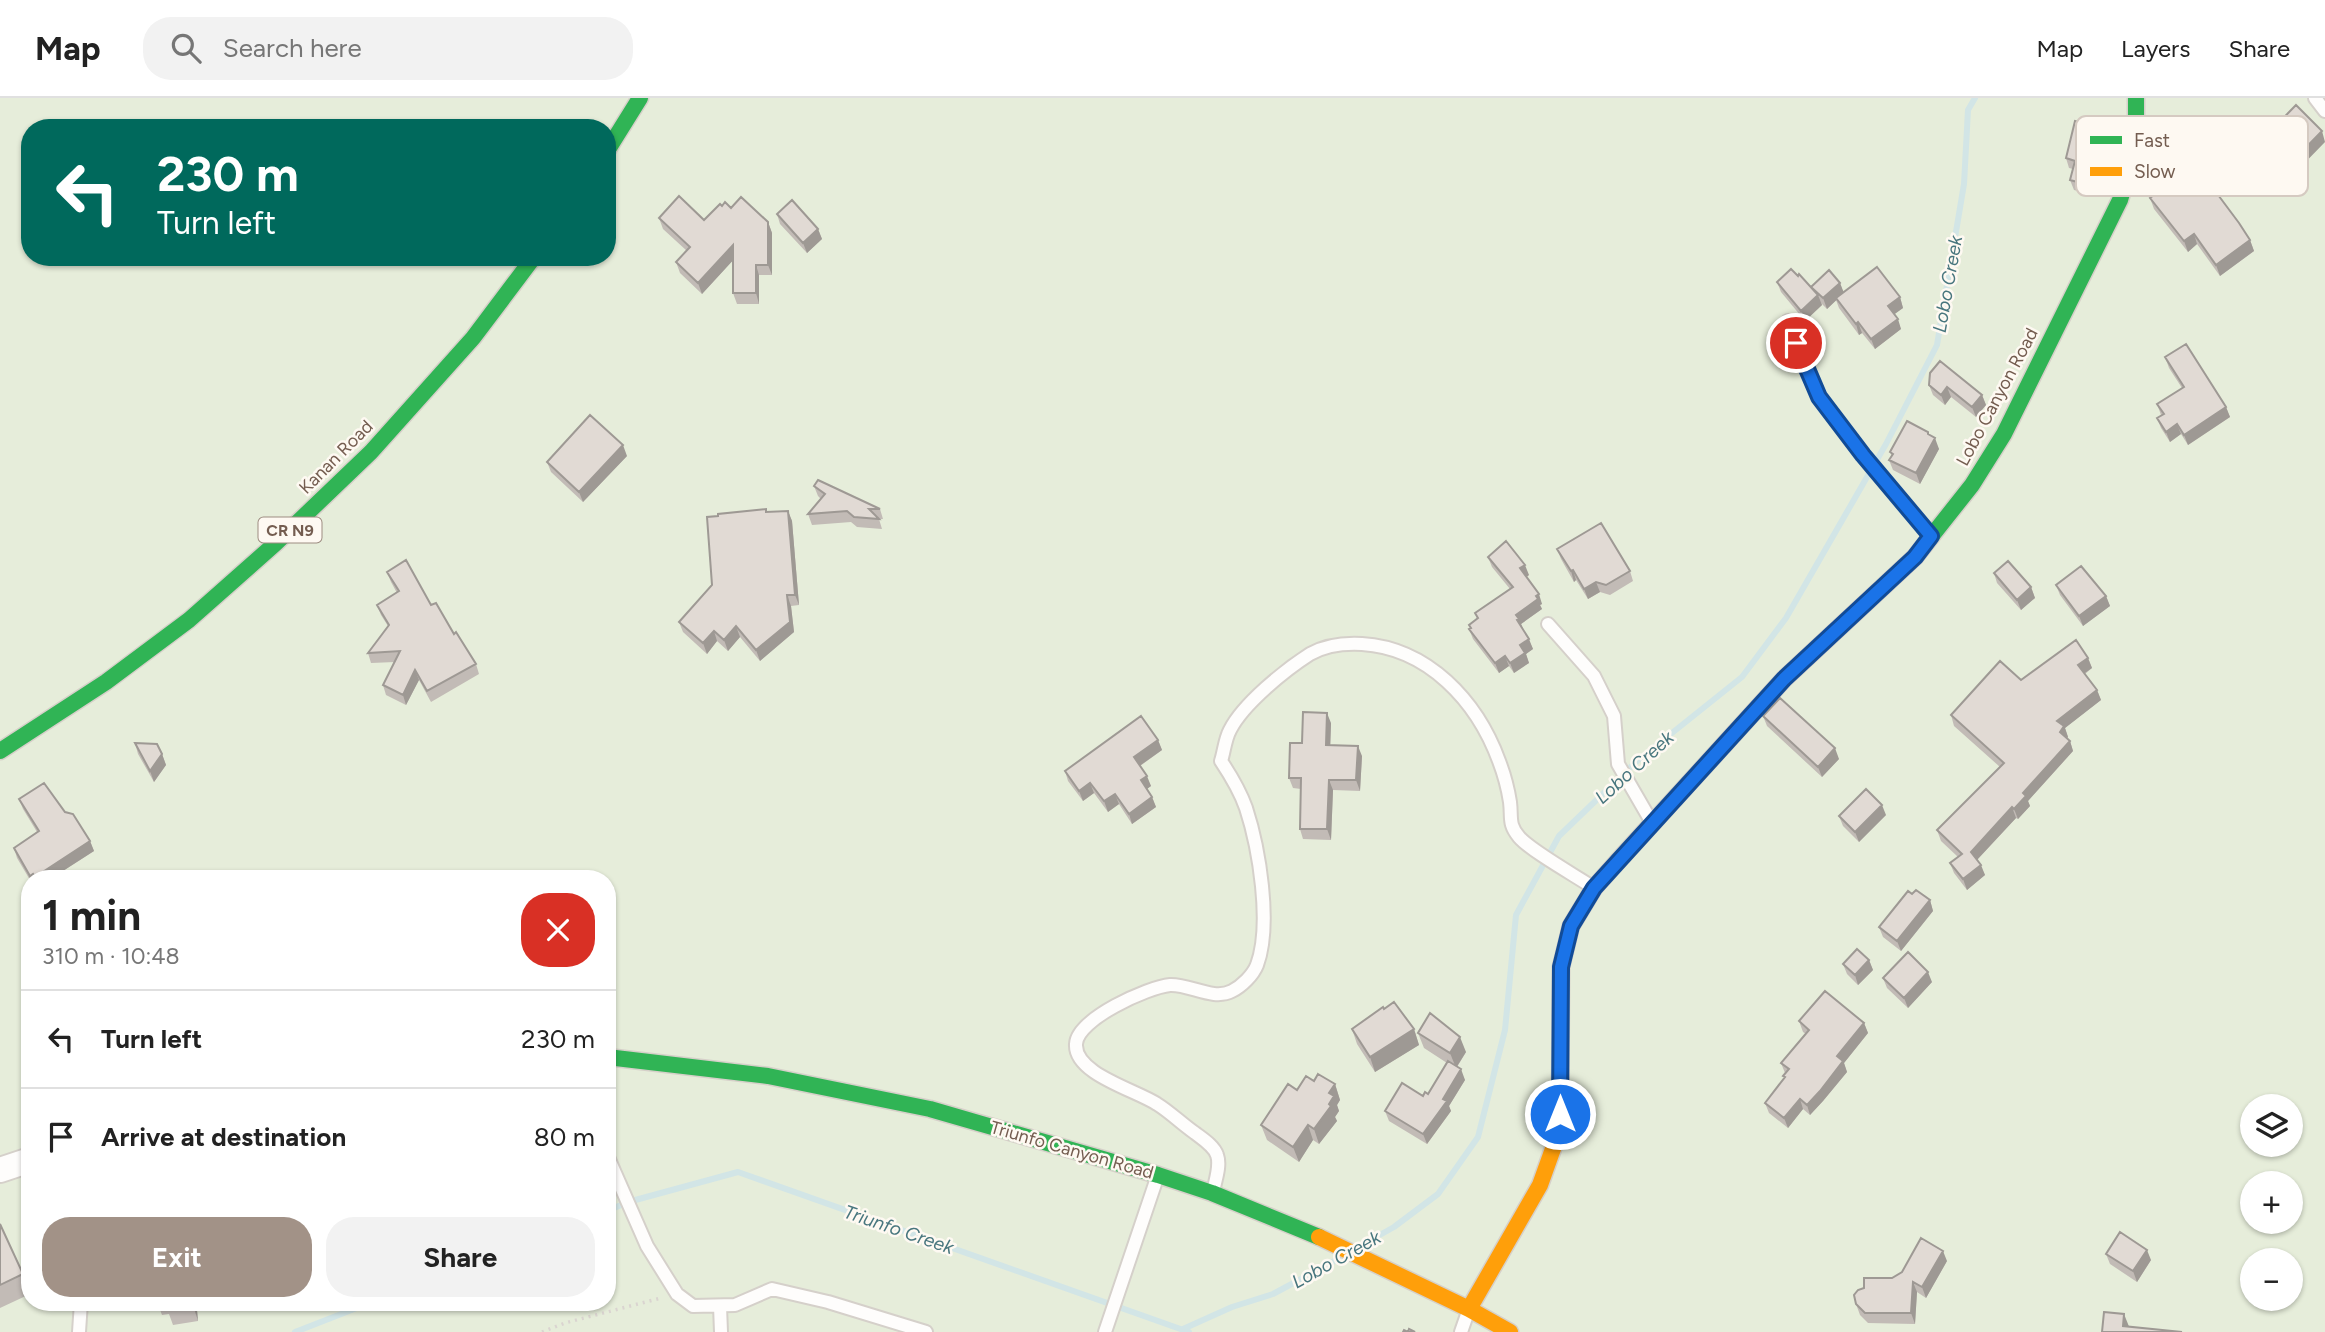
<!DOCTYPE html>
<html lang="en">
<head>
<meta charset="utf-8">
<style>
  body { margin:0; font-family:Figtree,sans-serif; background:#f2f2f2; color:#222; height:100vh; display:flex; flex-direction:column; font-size:26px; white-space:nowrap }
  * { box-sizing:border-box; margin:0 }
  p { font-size:23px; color:#767676 }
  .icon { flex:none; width:38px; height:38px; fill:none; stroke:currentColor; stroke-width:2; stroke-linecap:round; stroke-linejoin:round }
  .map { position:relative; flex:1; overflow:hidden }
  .sheet { position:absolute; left:21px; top:772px; width:595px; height:441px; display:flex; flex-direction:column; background:#fff; border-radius:28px; box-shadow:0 2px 5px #0004 }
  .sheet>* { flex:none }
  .banner { position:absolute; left:21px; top:21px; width:595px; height:147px; border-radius:28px; box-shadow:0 2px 5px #0004; background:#00695c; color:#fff; overflow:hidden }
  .controls { position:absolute; left:2240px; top:996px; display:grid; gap:14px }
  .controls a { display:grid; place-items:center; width:63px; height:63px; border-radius:50%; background:#fff; box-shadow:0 2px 5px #0004; font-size:35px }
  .pin { position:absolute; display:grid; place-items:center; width:60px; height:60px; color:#fff; margin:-30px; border:4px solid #fff; border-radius:50%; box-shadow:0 2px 7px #0007 }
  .me { position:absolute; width:77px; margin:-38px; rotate:0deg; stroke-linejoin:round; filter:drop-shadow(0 0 5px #0008) }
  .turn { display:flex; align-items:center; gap:24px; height:147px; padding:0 21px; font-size:32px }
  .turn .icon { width:91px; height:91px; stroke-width:2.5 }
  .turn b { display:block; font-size:49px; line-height:60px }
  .round { display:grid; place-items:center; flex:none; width:74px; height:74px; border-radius:28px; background:#f2f2f2 }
  .summary { display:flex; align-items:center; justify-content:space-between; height:119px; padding:0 21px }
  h1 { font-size:42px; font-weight:700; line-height:52px }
  .cta { display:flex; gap:14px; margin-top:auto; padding:14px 21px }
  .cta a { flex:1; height:80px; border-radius:28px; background:#a29287; color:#fff; font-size:28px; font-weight:700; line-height:80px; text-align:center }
  .cta a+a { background:#f2f2f2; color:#222 }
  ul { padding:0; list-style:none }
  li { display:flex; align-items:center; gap:21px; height:98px; padding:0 21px; border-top:2px solid #e0e0e0 }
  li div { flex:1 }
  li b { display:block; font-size:26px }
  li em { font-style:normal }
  header { display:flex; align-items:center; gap:42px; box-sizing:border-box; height:98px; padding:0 35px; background:#fff; border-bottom:2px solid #e0e0e0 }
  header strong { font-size:33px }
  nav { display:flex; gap:38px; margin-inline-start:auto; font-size:24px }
  .search { width:490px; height:63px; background:#f2f2f2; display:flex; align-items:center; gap:18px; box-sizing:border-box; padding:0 24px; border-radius:28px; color:#767676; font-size:26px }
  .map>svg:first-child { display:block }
</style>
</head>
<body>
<header>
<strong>Map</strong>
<div class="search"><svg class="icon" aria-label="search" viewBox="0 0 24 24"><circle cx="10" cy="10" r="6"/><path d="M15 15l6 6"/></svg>Search here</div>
<nav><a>Map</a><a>Layers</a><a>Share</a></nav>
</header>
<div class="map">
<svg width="2325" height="1234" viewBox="0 0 2325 1234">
  <rect width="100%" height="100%" fill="#f8f4ee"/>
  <!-- green -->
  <path fill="#e6edda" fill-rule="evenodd" d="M0,0H2325V1234H0ZM30,30H607V159H30ZM30,780H607V1204H30ZM2252,1008H2291V1046H2252ZM2252,1085H2291V1124H2252ZM2252,1162H2291V1200H2252Z"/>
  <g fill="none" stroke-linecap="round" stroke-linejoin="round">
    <!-- stream -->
    <path stroke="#d2e5e6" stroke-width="6" d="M607,1113L628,1104L738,1074L1189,1234
      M1362,1147L1394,1129L1438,1096L1478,1039L1505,932L1516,817L1559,738L1637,663L1742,579L1786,520L1886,346L1937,247L1964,86L1968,12L1975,0
      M1183,1231L1232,1209L1273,1196L1338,1161
      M295,1234L372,1204"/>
    <!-- lane casing -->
    <g stroke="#d5d0ca" stroke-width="16">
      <path id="lane" d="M2315,0L2325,13
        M1788,223L1804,268L1819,298L1863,357L1929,436
        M1548,526L1594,578L1614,618L1618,666L1651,723
        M607,1057L647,1148L677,1196L693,1208L735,1207L772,1191L828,1204L926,1234
        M1213,1094C1215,1083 1221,1068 1217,1057C1214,1048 1203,1041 1195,1035C1182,1026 1170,1014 1157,1006C1136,992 1074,976 1076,946C1077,921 1148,889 1170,887C1190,886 1213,903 1232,893C1242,888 1253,877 1257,867C1272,826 1259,750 1246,710C1240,693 1231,678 1221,663C1224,654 1225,641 1230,632C1243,606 1285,572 1310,556C1326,547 1344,545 1362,546C1428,550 1477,603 1499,663C1504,676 1508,691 1510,704C1512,720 1508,726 1519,739C1531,753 1576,778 1594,790
        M720,1208L721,1234
        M79,1234L81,1204
        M1105,1234L1158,1077
        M1461,1234L1469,1211"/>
    </g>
    <!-- street casing -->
    <g stroke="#d5d0ca" stroke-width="28">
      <path id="street" d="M0,1072L30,1062"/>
    </g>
    <!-- fast casing -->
    <g stroke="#d6d0c9" stroke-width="19">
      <path id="fast" d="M607,53L640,0
        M0,653L106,584L189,522L276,445L371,354L473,240L534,159
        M1618,763L1784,581L1915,459L1972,387L2004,336L2120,102L2136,48V0
        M607,959L768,978L930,1011L1158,1077L1212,1095L1319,1139"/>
    </g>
    <!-- slow casing -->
    <g stroke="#d6d0c9" stroke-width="19">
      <path id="slow" d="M1319,1139L1469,1211L1510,1234
        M1469,1211L1540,1087L1554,1048L1560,1016L1561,869L1571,828L1594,790L1618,763"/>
    </g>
    <!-- path -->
    <path stroke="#dad4d0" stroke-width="3.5" stroke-dasharray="2 5" stroke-linecap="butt" d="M542,1234L565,1225L661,1200"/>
    <!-- lane -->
    <use href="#lane" stroke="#fefdfc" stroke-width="12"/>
    <!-- street -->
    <use href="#street" stroke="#fefdfc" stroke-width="24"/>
    <!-- fast -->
    <use href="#fast" stroke="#30b455" stroke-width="16"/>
    <!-- slow -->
    <use href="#slow" stroke="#ff9f0a" stroke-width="16"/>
  </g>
  <!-- wall -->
  <path fill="#c2bbb6" d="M2296,7L2291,79L2264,54L2260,44Z
    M2103,39L2089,96L2074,92L2070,82L2073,71L2069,70L2066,60Z
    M2150,100L2250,142L2254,153L2220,178L2197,146L2188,154L2154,111Z
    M722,108L731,110L768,124L772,135V177H759V206H737L733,195V162L702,196L680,175L676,164L687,153L663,131L659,120L704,122Z
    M777,116L818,131L822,141L807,155L780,126Z
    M1798,178L1812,190L1840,185L1843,194L1900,199L1903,210L1894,216L1901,231L1875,251L1862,235L1859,237L1839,210L1836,202L1827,211L1821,205L1822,207L1805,223L1781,194L1777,184Z
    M2165,259L2226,309L2230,319L2188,347L2181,336L2170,344L2161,330L2157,320L2161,317L2157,306L2182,290L2169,270Z
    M1930,275L1982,297L1986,307L1976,319L1951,299L1945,307L1933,297L1929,287Z
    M1928,334L1939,351L1920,386L1893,372L1889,362L1892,358L1890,354Z
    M627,358L583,404L551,374L547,364Z
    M814,388L880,411L883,421H879L882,431L857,429L851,424L812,427L808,416L821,401L818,398Z
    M766,411L767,414L788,413L792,423L799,507L791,508L794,534L760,563L740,539L728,553L717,543L707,556L683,534L679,524L712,487L718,418Z
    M1557,451L1630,473L1633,483L1610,497L1600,494L1588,501L1576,482L1574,484L1561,461Z
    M1488,459L1529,477L1526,479L1542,506L1540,507L1542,511L1521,526L1533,551L1526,556L1529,565L1514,575L1509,568L1499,575L1473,541L1469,531H1470L1469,527L1477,521L1475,515L1510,491L1492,469Z
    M387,474L431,507L476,566L479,576L431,604L419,582L406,607L386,597L383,587L395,564L371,565L368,555L388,528L381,517L377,507L397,495L391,484Z
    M1994,475L2031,489L2035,500L2021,512L1997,485Z
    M2056,487L2106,498L2110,508L2083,528L2060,497Z
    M2088,560L2092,570L2085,576L2097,592L2101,602L2065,630L2068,639L2067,640L2070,643L2073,653L2028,703L2030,708L2018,721L2016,720L1977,762L1985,777L1967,792L1954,775L1950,765L1958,759L1941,743L1937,732L2000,669L1954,628L1951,617L2021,582Z
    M1763,618L1839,661L1822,679L1767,628Z
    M1331,625L1330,647L1362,658L1360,693L1333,692L1331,742L1303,741L1300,731L1301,691L1293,690L1289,680L1302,645Z
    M1158,642L1162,652L1140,668L1151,688L1147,691L1152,699L1156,709L1132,726L1119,706L1108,714L1094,695L1083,703L1068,683L1065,673Z
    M135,645L162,656L166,667L154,684L138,656Z
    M19,701L65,714L90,743L94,753L52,780H30V782L17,760L14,750L37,734L23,711Z
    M1886,717L1859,744L1843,728L1839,718Z
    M1912,796L1930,802L1933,813L1901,853L1883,839L1879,829Z
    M1869,862L1873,872L1858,887L1847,876L1843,866Z
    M1883,880L1932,884L1908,910L1887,890Z
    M1384,911L1414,931L1419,947L1375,974L1357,946L1352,931Z
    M1799,923L1864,925L1868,935L1844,965L1847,974L1823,1003L1810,1017L1803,1011L1788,1030L1769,1015L1765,1005L1784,980L1783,978L1785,975L1781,965L1806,936L1803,934Z
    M1418,935L1466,954L1457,969L1465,982L1449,1008L1451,1013L1427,1046L1389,1023L1385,1013L1428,996L1447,965L1424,950Z
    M1314,983L1335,986L1340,1002L1337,1007L1339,1013L1335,1019L1337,1023L1319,1046L1313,1042L1299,1064L1267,1042L1261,1027L1297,992Z
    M0,1126L23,1176L30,1193V1196L0,1210Z
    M2106,1156L2151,1162L2137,1184L2110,1166Z
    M1947,1163L1926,1200L1917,1194L1915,1226L1868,1225L1860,1217L1856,1206L1892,1180Z
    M157,1204H202L203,1211L197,1212L198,1223L173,1227L169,1216L162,1217Z"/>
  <!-- shaded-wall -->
  <path fill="#9e9994" d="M2100,29L2103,39L2089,96L2085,86Z
    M2322,33L2325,44L2291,79L2287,69Z
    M768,124L772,135V177L768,167Z
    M818,131L822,141L807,155L803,145Z
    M2194,136L2197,146L2188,154L2184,143Z
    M2250,142L2254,153L2220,178L2216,167Z
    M733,147L737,158L702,196L698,185Z
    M756,167L759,177V206L756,195Z
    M1840,185L1844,195L1827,211L1823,200Z
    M1818,197L1822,207L1805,223L1801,213Z
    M1900,199L1903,210L1892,218L1888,208Z
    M1898,221L1901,231L1875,251L1871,241Z
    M1858,224L1862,235L1859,237L1856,226Z
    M1947,289L1951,299L1945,307L1941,297Z
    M1982,297L1986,307L1976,319L1972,309Z
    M2226,309L2230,319L2188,347L2184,337Z
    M2177,326L2181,336L2170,344L2166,334Z
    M1935,340L1939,351L1920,386L1916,375Z
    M623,347L627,358L583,404L579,394Z
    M788,413L792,423L799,507L795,497Z
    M1525,467L1529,477L1524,481L1520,470Z
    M1573,472L1576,482L1574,484L1571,473Z
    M1596,484L1600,494L1588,501L1584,491Z
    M2031,489L2035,500L2021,512L2017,502Z
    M1539,496L1542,506L1540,507L1542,511L1521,526L1523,531L1517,522L1516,517Z
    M787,497L791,508L794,534L760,563L756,552Z
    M2106,498L2110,508L2083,528L2079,518Z
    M736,528L740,539L728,553L724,542Z
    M714,533L717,543L707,556L703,545Z
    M1529,541L1533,551L1526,556L1529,565L1514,575L1510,565L1520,547Z
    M1505,558L1509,568L1499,575L1495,565Z
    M2088,560L2092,570L2082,577L2078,567Z
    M415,572L419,582L406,607L403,597Z
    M2097,592L2101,602L2065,630L2068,639L2063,644L2060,634L2057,623Z
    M1327,615L1331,625L1330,657L1326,647Z
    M1158,642L1162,652L1138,669L1134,659Z
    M2070,643L2073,653L2028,703L2030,708L2018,721L2014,711L2023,695Z
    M1358,648L1362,658L1360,693L1356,682Z
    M1835,650L1839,661L1822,679L1818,669Z
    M162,656L166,667L154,684L150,673Z
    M1147,678L1151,688L1144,693L1141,682Z
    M1329,682L1333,692L1331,742L1327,731Z
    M1090,685L1094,695L1083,703L1079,693Z
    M1115,696L1119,706L1108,714L1104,703Z
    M1152,699L1156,709L1132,726L1129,716Z
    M1882,707L1886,717L1859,744L1855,734Z
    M2012,709L2016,720L1975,764L1971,754Z
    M90,743L94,753L52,780H36L35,779Z
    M1981,767L1985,777L1967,792L1963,781Z
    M1930,802L1933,813L1901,853L1897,843Z
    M1869,862L1873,872L1858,887L1855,877Z
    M1928,874L1932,884L1908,910L1904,900Z
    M1864,925L1868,935L1844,965L1847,974L1823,1003L1810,1017L1807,1007L1837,958Z
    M1414,931L1419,947L1375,974L1370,959Z
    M1460,939L1466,954L1456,970L1450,955Z
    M1461,971L1465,982L1449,1008L1451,1013L1427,1046L1423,1036Z
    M1335,986L1340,1002L1337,1007L1339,1013L1335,1019L1337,1023L1319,1046L1314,1031L1329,995Z
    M1800,1001L1803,1011L1788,1030L1784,1020Z
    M1308,1027L1313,1042L1299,1064L1293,1049Z
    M2147,1152L2151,1162L2137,1184L2133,1173Z
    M1943,1153L1947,1163L1926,1200L1922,1189Z
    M1913,1184L1917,1194L1915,1226L1911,1215Z
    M192,1204H194L197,1212L198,1223Z
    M2124,1216L2130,1231L2123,1228Z"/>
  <!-- building -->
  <path fill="#e1dad4" stroke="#9e9994" stroke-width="2" d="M2296,7L2322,33L2287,69L2260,44Z
    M2075,23L2100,29L2085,86L2070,82L2075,63L2066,60Z
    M2195,66L2239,125L2250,142L2216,167L2194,136L2184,143L2150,100Z
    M679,98L704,122L720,106L722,108L725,104L731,110L741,99L768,124V167H756V195H733V147L698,185L676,164L690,149L659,120Z
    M792,102L818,131L803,145L777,116Z
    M1877,169L1900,199L1888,208L1898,221L1871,241L1858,224L1856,226L1836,200Z
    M1791,171L1798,178L1799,176L1818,197L1801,213L1777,184Z
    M1829,172L1840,185L1823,200L1811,189Z
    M2186,246L2226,309L2184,337L2177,326L2166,334L2157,320L2164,316L2157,306L2184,289L2165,259Z
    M1940,263L1982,297L1972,309L1947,289L1941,297L1929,287L1930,275Z
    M590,317L623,347L579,394L547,364Z
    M1907,323L1928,334V336L1935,340L1916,375L1889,362L1893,356L1890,354Z
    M818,382L880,411H869L879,421L854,419L847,413L808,416L825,396L814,388Z
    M766,411V414L788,413L795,497H787L790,524L756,552L736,528L724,542L714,533L703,545L679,524L712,487L707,419L718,418V416Z
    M1601,425L1630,473L1606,487L1596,484L1584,491L1573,472L1571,473L1557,451Z
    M1506,443L1525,467L1520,470L1539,496L1536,498L1538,501L1516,517L1519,521L1517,522L1529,541L1520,547L1525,555L1510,565L1505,558L1495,565L1469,531L1471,530L1469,527L1478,520L1475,515L1513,489L1488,459Z
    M406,462L431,507L436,505L454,536L456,534L476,566L427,593L415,572L403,597L383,587L400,553L368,555L389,527L377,507L399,493L387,474Z
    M2008,463L2031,489L2017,502L1994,475Z
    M2081,468L2106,498L2079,518L2056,487Z
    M2076,542L2088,560L2078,567L2097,592L2057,623L2064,628L2060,634L2070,643L2023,695L2026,698L2014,711L2012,709L1971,754L1981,767L1963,781L1950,765L1962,756L1937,732L2004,665L1951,617L2000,563L2021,582Z
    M1780,600L1835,650L1818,669L1763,618Z
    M1303,614L1327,615L1326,647L1358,648L1356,682H1329L1327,731H1300L1301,680H1289L1290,645H1302Z
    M1141,618L1158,642L1134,659L1147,678L1141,682L1152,699L1129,716L1115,696L1104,703L1090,685L1079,693L1065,673Z
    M135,645L157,646L162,656L150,673Z
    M44,685L65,714L73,716L90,743L35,779L33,776L30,778L14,750L39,733L19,701Z
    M1866,691L1882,707L1855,734L1839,718Z
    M1916,792L1930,802L1897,843L1879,829L1908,793L1912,796Z
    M1857,851L1869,862L1855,877L1843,866Z
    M1908,854L1928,874L1904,900L1883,880Z
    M1825,893L1864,925L1837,958L1843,963L1820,993L1807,1007L1800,1001L1784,1020L1765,1005L1785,979L1783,978L1789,971L1781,965L1809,932L1799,923Z
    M1394,904L1414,931L1370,959L1352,931L1383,909L1384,911Z
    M1430,915L1460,939L1450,955L1418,935Z
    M1448,963L1461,971L1443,1001L1447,1003L1423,1036L1385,1013L1402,985L1423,998L1425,994L1428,996Z
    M1318,976L1335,986L1329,995L1334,998L1329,1006L1331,1008L1314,1031L1308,1027L1293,1049L1261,1027L1288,986L1297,992L1306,978L1314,983Z
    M0,1126L23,1176L0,1187Z
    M2120,1134L2147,1152L2133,1173L2106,1156Z
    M1921,1140L1943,1153L1922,1189L1913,1184L1911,1215H1865L1856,1206L1854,1197L1858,1192L1864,1190V1180H1892L1902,1174Z
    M167,1204H192L193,1207L168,1211Z
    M2104,1214L2124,1216L2123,1228L2182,1234H2102Z
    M1409,1231L1415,1234H1403L1404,1232L1408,1234Z"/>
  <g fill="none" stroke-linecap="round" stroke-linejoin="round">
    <!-- route casing -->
    <g stroke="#114b97" stroke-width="18">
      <path id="route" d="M1560,1016L1561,869L1571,828L1594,790L1784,581L1915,459L1931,438L1863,357L1819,299L1796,245"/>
    </g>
    <!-- route -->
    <use href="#route" stroke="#1a73e8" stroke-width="12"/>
  </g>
  <g text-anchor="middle" stroke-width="5" stroke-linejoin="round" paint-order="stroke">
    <!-- shield labels -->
    <rect fill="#fef9f2" stroke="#9d8c81" stroke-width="2" x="258.5" y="419.5" width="63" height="25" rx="5"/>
    <g font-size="16" font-weight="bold" fill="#745d50">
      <text x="290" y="438">CR N9</text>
    </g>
    <!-- street labels -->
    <g font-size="18" fill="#745d50" stroke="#fef9f2">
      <text transform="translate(1997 299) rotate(-62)" y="6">Lobo Canyon Road</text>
      <text transform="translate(336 359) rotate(-45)" y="6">Kanan Road</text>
      <text transform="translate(1072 1052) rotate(16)" y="6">Triunfo Canyon Road</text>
    </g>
    <!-- water labels -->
    <g font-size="19" font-style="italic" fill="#48767e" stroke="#fef9f2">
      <text transform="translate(1947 186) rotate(-80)" y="7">Lobo Creek</text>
      <text transform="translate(1634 669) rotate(-42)" y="7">Lobo Creek</text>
      <text transform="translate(899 1131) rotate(19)" y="7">Triunfo Creek</text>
      <text transform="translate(1336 1161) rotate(-29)" y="7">Lobo Creek</text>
    </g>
  </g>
  <!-- legend -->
  <rect x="2076" y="18" width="232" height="80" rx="10" fill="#fef9f2" stroke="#d5cac1" stroke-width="2"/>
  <rect x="2090" y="38" width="32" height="8" fill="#30b455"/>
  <rect x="2090" y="69" width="32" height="9" fill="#ff9f0a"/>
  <g font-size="19" fill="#745d50">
    <text x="2134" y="49">Fast</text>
    <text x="2134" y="80">Slow</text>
  </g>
</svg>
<div class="controls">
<a><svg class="icon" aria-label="layers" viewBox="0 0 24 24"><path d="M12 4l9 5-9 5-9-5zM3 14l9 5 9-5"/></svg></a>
<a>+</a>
<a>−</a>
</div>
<div class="pin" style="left:1796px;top:245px;background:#d93025"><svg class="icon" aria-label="arrive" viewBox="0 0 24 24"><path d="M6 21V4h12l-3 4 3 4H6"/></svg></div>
<svg class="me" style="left:1560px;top:1016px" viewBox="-20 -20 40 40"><circle r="17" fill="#1a73e8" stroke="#fff" stroke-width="3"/><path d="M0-11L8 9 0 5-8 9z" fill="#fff"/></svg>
<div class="banner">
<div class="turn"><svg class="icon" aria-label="left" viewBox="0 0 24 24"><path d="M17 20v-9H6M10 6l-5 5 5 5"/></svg><div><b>230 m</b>Turn left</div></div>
</div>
<section class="sheet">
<div class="summary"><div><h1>1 min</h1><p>310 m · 10:48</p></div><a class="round" style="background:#d93025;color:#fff"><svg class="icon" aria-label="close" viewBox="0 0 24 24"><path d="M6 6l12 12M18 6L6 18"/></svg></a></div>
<ul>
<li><svg class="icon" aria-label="left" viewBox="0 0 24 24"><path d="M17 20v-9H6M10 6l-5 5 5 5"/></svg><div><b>Turn left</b></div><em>230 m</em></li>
<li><svg class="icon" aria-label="arrive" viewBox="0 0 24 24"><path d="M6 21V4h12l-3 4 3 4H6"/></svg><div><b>Arrive at destination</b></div><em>80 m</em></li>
</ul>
<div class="cta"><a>Exit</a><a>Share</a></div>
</section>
</div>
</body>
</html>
